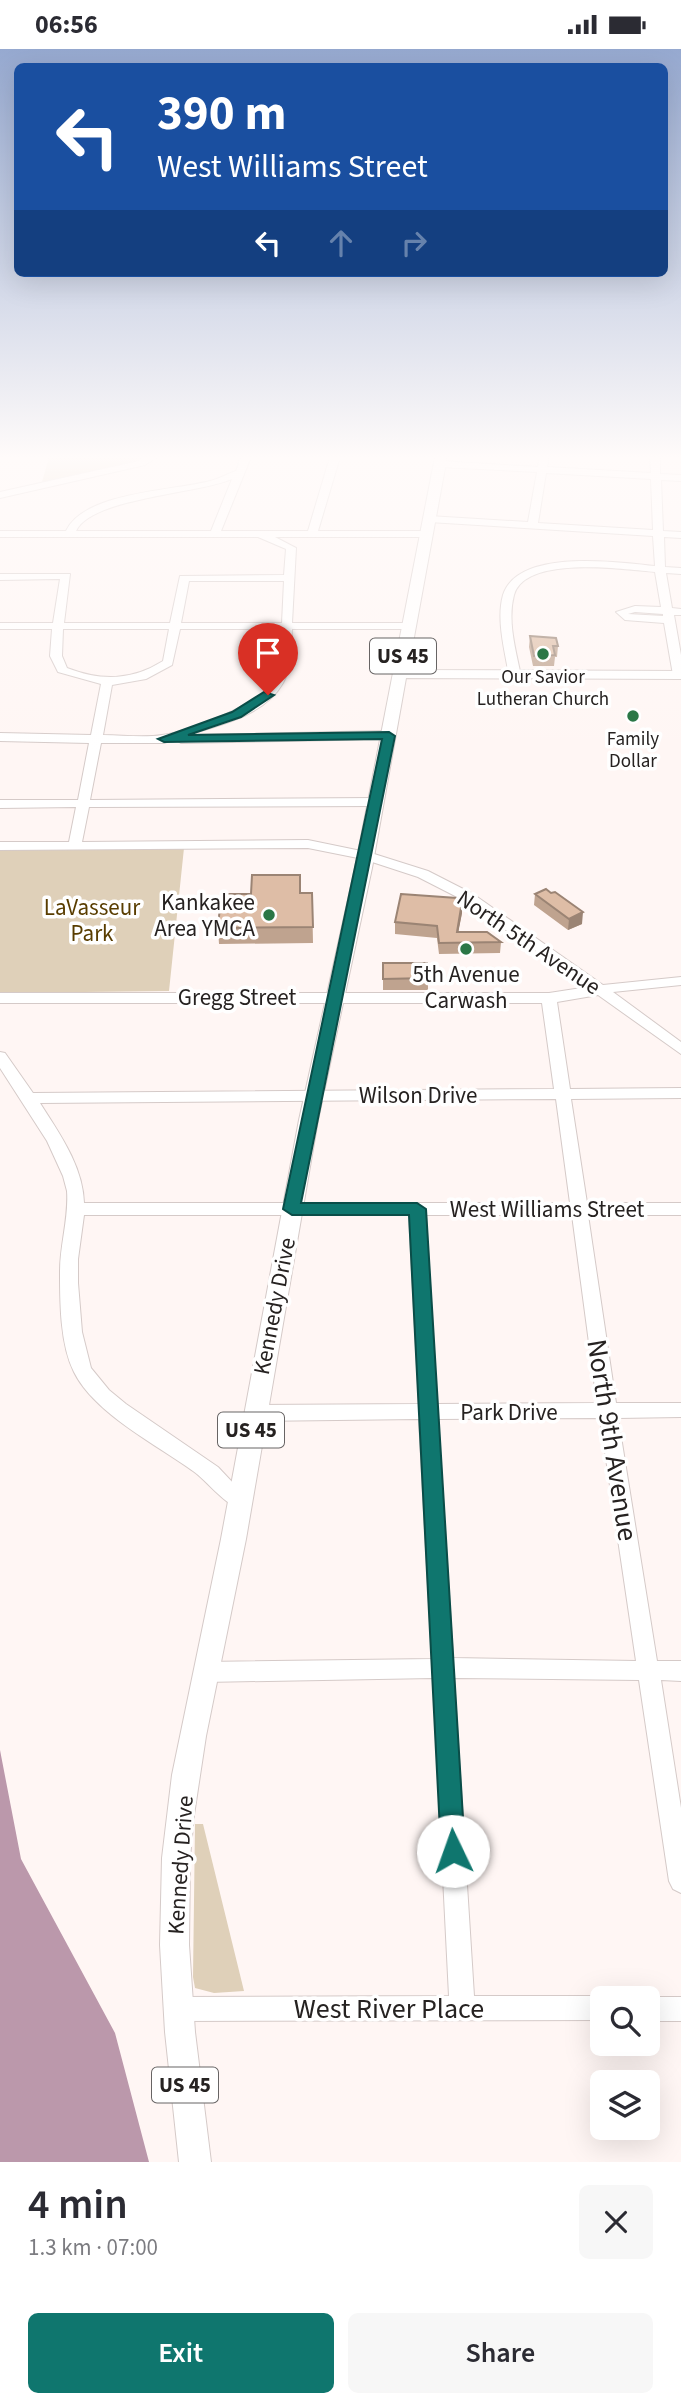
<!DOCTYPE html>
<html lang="en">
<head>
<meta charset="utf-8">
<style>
  body { margin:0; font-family:"Source Sans 3",sans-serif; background:#f7f7f7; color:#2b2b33; height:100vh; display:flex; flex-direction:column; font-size:26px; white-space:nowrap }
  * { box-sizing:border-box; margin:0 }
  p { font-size:23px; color:#7c7c81 }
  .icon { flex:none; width:38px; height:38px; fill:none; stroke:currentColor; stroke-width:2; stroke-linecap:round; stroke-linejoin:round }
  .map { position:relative; height:2113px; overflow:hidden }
  .details { display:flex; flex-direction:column; background:#fff; flex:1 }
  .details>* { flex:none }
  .guide { position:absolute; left:14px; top:14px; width:654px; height:214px; border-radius:10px; box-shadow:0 7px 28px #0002; background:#1a4fa0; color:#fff; overflow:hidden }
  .tools { position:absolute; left:590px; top:1937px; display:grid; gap:14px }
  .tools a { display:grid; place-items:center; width:70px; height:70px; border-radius:10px; background:#fff; box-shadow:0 7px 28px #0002; font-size:35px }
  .pin { position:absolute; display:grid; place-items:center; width:60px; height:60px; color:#fff; margin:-72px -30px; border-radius:50% 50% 50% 0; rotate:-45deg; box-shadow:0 0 7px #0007 }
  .pin .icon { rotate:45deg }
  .me { position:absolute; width:77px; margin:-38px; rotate:357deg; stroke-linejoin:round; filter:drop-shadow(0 0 5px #0008) }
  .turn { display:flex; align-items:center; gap:24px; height:147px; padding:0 28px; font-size:32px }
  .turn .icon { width:91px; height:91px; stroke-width:2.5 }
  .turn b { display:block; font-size:49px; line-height:60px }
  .lanes { display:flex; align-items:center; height:66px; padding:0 28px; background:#0003; justify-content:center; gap:35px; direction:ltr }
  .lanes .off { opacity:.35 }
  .round { display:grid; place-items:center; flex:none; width:74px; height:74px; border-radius:10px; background:#f7f7f7 }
  .head { display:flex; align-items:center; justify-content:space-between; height:119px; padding:0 28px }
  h1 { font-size:42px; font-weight:600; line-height:52px }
  .cta { display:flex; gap:14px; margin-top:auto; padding:14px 28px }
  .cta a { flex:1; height:80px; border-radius:10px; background:#0f766e; color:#fff; font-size:28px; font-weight:600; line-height:80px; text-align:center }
  .cta a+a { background:#f7f7f7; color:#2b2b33 }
  .status { display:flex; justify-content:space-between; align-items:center; height:49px; padding:0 35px; background:#fff; direction:ltr }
  .status svg { height:19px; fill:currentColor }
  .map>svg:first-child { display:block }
</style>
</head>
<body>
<div class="status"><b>06:56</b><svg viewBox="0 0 49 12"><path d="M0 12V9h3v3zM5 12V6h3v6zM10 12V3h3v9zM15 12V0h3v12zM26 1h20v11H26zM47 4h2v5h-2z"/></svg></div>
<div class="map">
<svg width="681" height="2113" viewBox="0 0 681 2113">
  <rect width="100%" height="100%" fill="#fff6f4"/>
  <!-- green -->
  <path fill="#dfd0b9" d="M49,408H145L122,416L42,433Z
    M184,799L169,942L0,944V800Z
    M195,1775H203L244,1942L214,1944L195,1939L193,1928Z"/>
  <!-- water -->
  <path fill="#bb98ab" d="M0,1701L21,1810L115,1984L149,2113H0Z"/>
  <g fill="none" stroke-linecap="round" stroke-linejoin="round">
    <!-- minor casing -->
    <g stroke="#d5cac8" stroke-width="2">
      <path id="minor" d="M146,408H157L145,416L0,449V443L139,412Z
        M241,408H251L221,482H308L330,408H340L318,482H426L431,485L426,488H275L296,499L292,574H409L414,577L409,580H292C291,598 292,618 283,634C264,667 220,676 187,686L389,682L395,686L389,690L181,694L175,690L164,694H101L90,751L376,749L382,753L376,757L89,758L82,793L308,791L371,804L428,822L473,845L603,936L681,928V936L613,943L681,993V1005L598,946L557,953L570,1040L681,1039V1049L571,1050L587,1154H681V1166H588L616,1354H681V1368L618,1369L657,1612H681V1632L661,1631L681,1759V1844L673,1840L669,1832L639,1631L454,1629L474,1947H602L609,1950H602V1971L176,1972L167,1969L164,1960L167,1951L176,1948L449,1947L433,1629L205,1633L197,1630L194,1623L197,1616L205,1613L432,1610L419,1370L254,1372L247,1369L245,1364L247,1359L254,1356L419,1355L409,1166H84L78,1210V1234L82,1283L91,1319L109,1341L126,1355L218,1418L251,1453L248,1459C231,1465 208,1432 193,1422C157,1396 94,1364 74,1323C60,1295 60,1253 60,1222C60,1195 69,1169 67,1142L63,1127L47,1092L0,1019V1003L5,1004L33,1044L554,1040L542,954H0V944H549L588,938L463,851L418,828L363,810L308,799L0,801V793H69L76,758L0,759V751H78L89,694L0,692V684L91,686L101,635L58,623L50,607L52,580H0V574H53L60,530L0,531V525H70L64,574H170L180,527L284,526L286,500L258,488H0V482H66C84,443 172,442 210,432C219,430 227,425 236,422ZM232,430L211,482H76C91,449 197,445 232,430ZM189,532H284L282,574H181ZM63,580H169L163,612C131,632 101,632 67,619L62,607ZM180,580H281C280,598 281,617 272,633C259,656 188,683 162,686C143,689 122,686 103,686L112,636L146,630L172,616ZM556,1050L570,1154H84C83,1117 59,1084 40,1054ZM426,1166H572L597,1354L437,1355ZM600,1369L636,1612L453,1609L438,1370Z
        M539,408H549L547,418L651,424L650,408H660V425L681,426V432L661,431L663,482L681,483V489L664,488L665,518L681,519V525L666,524L672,559L681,560V566H674L681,606V629L673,626L664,574L625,571L616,563L635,557L661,558L655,523C623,520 525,506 514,546C507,572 516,602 521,627L515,630L509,627C505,602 496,571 503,546C518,499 617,513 655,517L653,487L429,473L424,470L429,467L528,473L537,423L439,418L434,415L439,412L538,418ZM546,424L651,430L653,481L538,474ZM635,563L663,565V567L628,565Z
        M648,1948H681V1972H648V1950H643Z"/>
    </g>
    <!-- major casing -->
    <g stroke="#d5cac8" stroke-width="2">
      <path id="major" d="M435,408H447L408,621L681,622V630L406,629L372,819L318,1071L246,1490L206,1687L194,1766L190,1809L189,1896L195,1983L211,2113H179L165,1983L160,1896L162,1809L172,1726L221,1490L299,1071L355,819Z"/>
    </g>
    <!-- minor -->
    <use href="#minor" fill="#fff" fill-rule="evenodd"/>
    <!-- major -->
    <use href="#major" fill="#fff" fill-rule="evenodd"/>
  </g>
  <!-- wall -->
  <path fill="#bfa38f" d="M530,587L558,597L557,608H555L554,617H533L529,598Z
    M300,844H312L313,894L219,895L218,879L224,857Z
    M535,845L582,875L568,881L534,856Z
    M462,853V864L458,883L501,893L500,904L439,905L437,889L395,885V873Z
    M383,914L428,929V941H383Z"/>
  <!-- shaded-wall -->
  <path fill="#9b8474" d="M462,853V864L456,895L457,883Z
    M583,863L582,875L568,881L569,870Z"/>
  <!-- building -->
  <path fill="#debda6" stroke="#9b8474" stroke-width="2" d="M530,587L556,589L558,597H553L555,606L534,607Z
    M252,826H300V844H312L313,878L218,879L220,857H224L225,845H251Z
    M546,840L551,844L555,843L583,863L569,870L535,845Z
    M401,845L457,849L462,853L457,883H487L501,893L439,894L437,877L395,873Z
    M383,914H427L428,929L383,930Z"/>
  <!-- sky -->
  <linearGradient id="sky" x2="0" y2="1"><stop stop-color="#96a9d0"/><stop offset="0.58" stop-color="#fffbfa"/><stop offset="1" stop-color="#fffbfa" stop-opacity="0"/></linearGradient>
  <rect width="681" height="704" fill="url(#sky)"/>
  <!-- route -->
  <path fill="#0f766e" stroke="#0a4d48" stroke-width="2" d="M264,643L274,646L241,668L188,686L389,683L395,687L301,1154H417L426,1160L465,1802L461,1810L453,1814L445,1810L441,1802L409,1166H292L283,1160L382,690L164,693L158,690L232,663Z"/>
  <!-- markers -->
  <g fill="#2b7746" stroke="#fff" stroke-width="2.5">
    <circle cx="543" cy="605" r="7"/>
    <circle cx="633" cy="667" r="7"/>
    <circle cx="269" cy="866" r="7"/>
    <circle cx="466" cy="900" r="7"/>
  </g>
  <g text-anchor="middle" stroke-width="7" stroke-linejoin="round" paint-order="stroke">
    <!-- far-poi labels -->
    <g font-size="19" fill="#262221" stroke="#fff">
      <text x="543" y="634">Our Savior<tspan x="543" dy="22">Lutheran Church</tspan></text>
      <text x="633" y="696">Family<tspan x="633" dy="22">Dollar</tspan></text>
    </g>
    <!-- shield labels -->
    <g fill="#fff" stroke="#676464" stroke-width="2">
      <rect x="370" y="589.5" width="66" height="35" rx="5"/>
      <rect x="218" y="1363.5" width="66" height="35" rx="5"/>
      <rect x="152" y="2018.5" width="66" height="35" rx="5"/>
    </g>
    <g font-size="21" font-weight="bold" fill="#262221">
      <text x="403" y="614">US 45</text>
      <text x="251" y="1388">US 45</text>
      <text x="185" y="2043">US 45</text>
    </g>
    <!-- poi labels -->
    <g font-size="23" fill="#262221" stroke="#fff" text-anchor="end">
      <text x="255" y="861">Kankakee<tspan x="255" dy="26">Area YMCA</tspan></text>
      <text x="466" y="933" text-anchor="middle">5th Avenue<tspan x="466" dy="26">Carwash</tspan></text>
    </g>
    <!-- park labels -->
    <g font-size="23" fill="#593d00" stroke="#fff">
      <text x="92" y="866">LaVasseur<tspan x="92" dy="26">Park</tspan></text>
    </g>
    <!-- street labels -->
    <g font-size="23" fill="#262221" stroke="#fff">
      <text transform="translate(529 893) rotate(34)" y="8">North 5th Avenue</text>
      <text x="237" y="956">Gregg Street</text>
      <text x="418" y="1054">Wilson Drive</text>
      <text x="547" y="1168">West Williams Street</text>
      <text transform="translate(274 1257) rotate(-79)" y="8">Kennedy Drive</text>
      <text x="509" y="1371">Park Drive</text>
      <text transform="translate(180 1816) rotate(-86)" y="8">Kennedy Drive</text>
    </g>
    <!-- near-street labels -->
    <g font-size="28" fill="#262221" stroke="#fff">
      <text transform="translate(613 1391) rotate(81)" y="10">North 9th Avenue</text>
      <text x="389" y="1969">West River Place</text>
    </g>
  </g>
</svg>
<div class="tools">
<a><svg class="icon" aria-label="search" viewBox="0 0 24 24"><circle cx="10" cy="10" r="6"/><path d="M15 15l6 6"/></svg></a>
<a><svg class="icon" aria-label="layers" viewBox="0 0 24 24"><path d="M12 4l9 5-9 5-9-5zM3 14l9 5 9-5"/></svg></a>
</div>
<div class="pin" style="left:268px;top:646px;background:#d93025"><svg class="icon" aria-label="arrive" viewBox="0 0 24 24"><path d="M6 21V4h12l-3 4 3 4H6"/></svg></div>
<svg class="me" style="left:453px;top:1802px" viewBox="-20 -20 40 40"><circle r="19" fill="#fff"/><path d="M0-13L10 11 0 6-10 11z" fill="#0f766e"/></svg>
<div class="guide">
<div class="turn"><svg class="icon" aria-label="left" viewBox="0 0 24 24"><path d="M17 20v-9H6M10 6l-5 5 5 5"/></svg><div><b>390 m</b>West Williams Street</div></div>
<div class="lanes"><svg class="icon" aria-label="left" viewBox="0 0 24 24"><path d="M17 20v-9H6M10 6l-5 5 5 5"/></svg><svg class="icon off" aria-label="ahead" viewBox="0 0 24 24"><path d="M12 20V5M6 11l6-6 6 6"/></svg><svg class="icon off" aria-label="right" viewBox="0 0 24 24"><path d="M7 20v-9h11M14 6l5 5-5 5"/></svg></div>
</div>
</div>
<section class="details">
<div class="head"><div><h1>4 min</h1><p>1.3 km · 07:00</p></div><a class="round"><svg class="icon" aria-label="close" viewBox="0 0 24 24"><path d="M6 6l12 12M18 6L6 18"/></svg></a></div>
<div class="cta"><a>Exit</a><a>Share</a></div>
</section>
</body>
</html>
